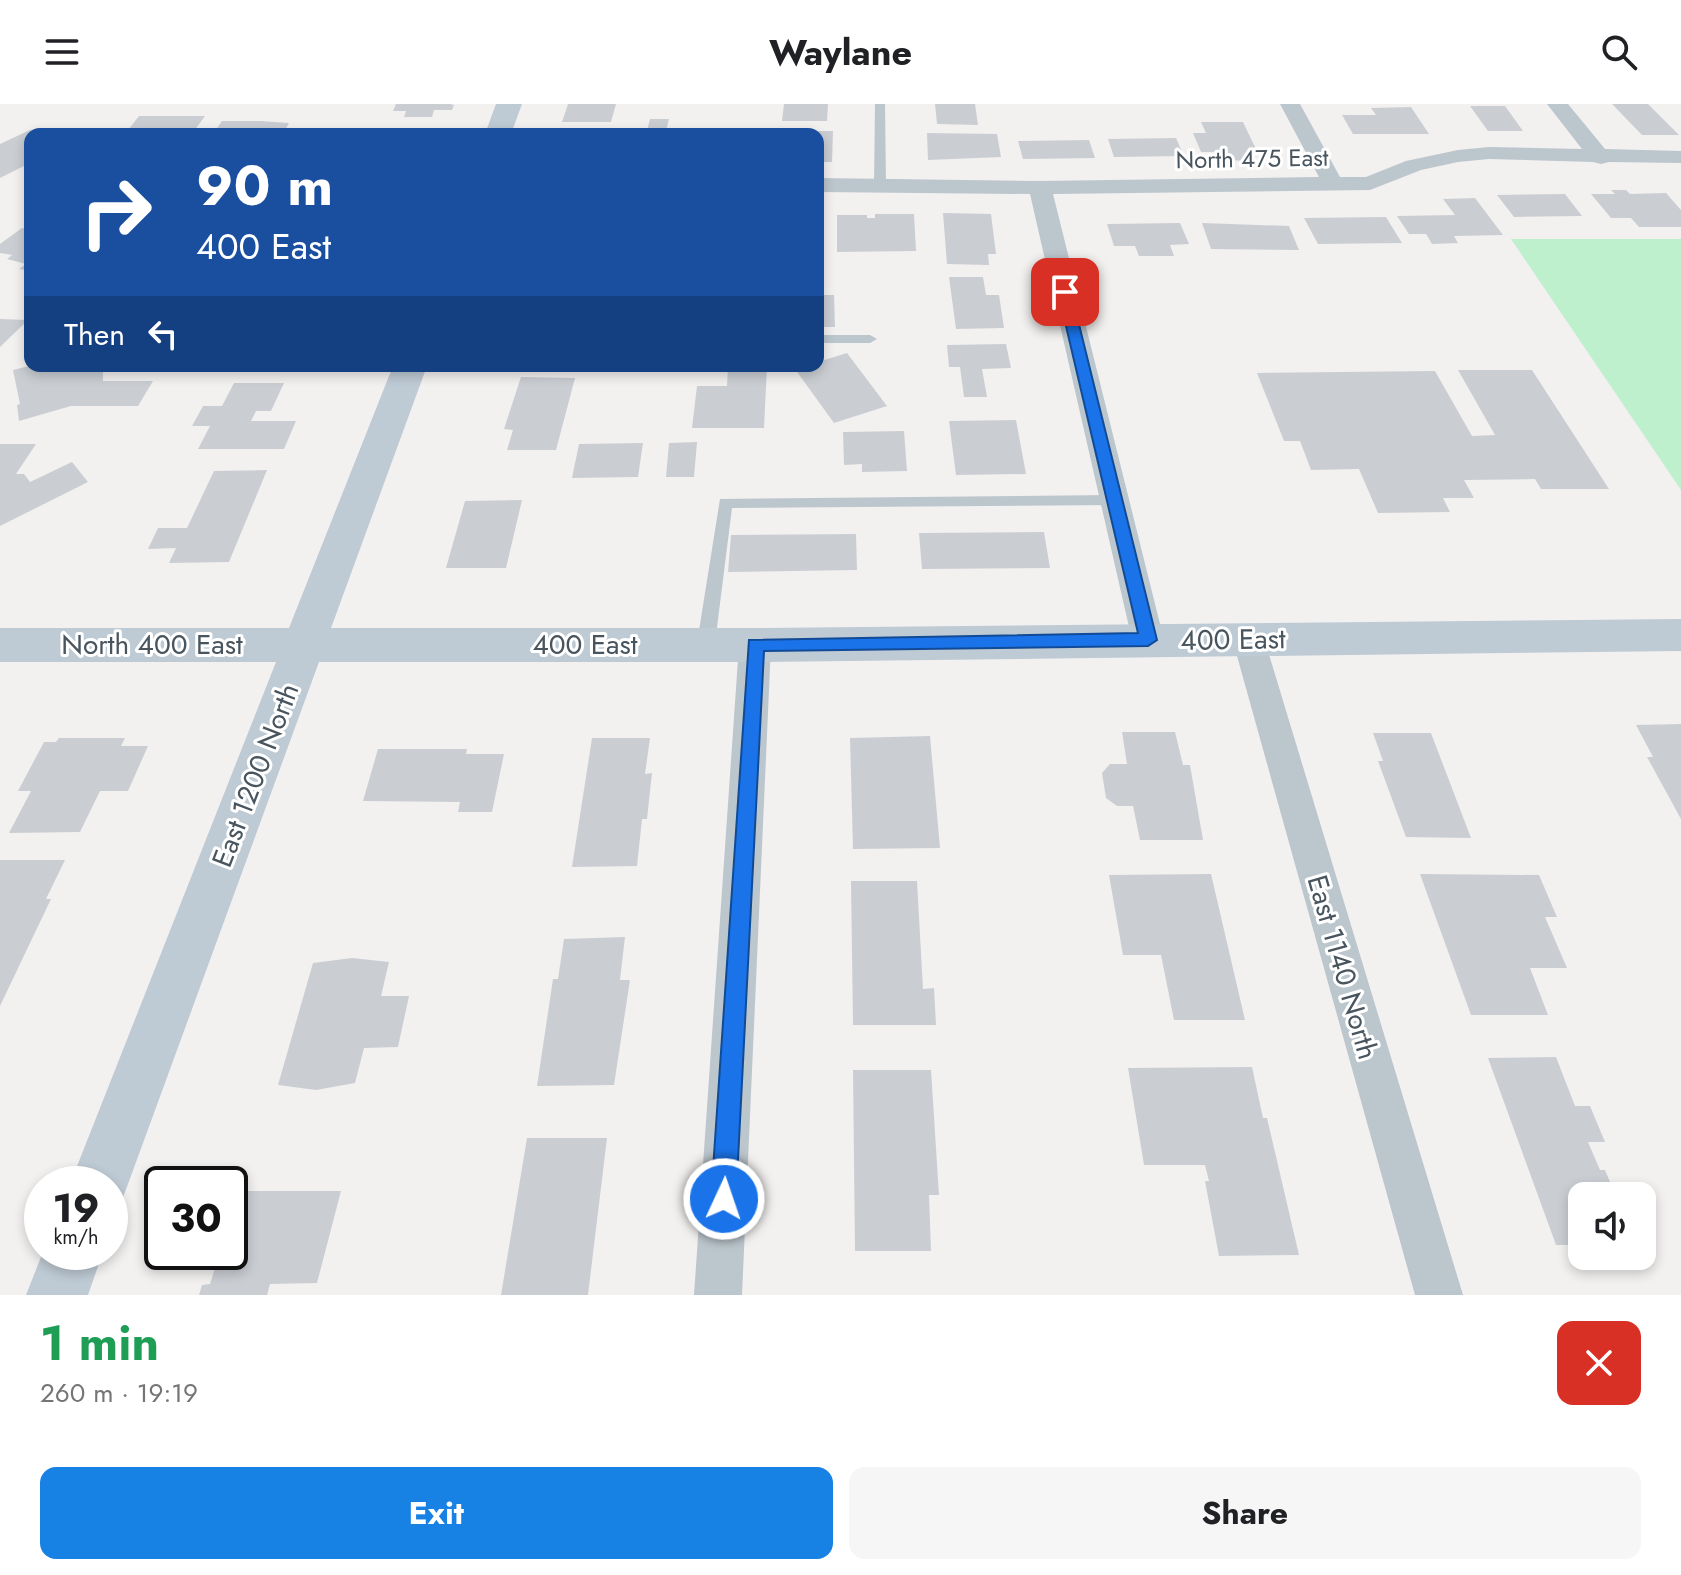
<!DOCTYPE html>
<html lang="en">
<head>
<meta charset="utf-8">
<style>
  body { margin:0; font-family:Jost,sans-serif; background:#f6f6f6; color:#202124; height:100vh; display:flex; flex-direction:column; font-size:30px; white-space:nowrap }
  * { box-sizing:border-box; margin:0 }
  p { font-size:26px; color:#757577 }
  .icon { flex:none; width:44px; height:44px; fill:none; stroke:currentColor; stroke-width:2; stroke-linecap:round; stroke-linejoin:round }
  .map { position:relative; height:1191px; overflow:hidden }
  .details { display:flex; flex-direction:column; background:#fff; flex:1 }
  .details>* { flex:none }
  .top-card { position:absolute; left:24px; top:24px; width:800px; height:244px; border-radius:16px; box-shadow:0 4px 12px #0003; background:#1a4fa0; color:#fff; overflow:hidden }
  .tools { position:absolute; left:1568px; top:1078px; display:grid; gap:16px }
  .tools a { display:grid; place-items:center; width:88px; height:88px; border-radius:16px; background:#fff; box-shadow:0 4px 12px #0003; font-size:40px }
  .speed { position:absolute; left:24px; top:1062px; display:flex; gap:16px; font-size:40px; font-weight:700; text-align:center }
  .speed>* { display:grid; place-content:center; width:104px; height:104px; border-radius:50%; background:#fff; box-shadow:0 4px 12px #0003; line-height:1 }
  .speed small { font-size:20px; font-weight:400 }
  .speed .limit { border:4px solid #111; border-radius:12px; background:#fff; color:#111 }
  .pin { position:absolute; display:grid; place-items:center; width:68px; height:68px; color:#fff; margin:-34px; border-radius:16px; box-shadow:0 4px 12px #0006 }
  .me { position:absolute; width:88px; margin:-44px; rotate:3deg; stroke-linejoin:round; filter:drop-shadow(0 0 6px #0008) }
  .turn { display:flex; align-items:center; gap:28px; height:168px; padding:0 40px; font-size:36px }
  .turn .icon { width:104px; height:104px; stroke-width:2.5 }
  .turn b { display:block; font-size:56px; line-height:68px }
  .then { display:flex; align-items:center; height:76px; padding:0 40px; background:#0003; gap:16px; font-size:30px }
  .round { display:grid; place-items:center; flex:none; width:84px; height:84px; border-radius:16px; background:#f6f6f6 }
  .summary { display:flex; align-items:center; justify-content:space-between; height:136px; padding:0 40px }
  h1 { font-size:48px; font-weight:700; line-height:60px; color:#1e9e55 }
  .button { display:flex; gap:16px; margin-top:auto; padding:16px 40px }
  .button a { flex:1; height:92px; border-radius:16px; background:#1881e4; color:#fff; font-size:32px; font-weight:700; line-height:92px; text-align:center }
  .button a+a { background:#f6f6f6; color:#202124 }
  header { display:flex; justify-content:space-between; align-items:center; height:104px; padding:0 40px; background:#fff; font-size:36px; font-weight:700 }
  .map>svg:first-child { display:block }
</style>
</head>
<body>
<header><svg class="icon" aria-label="menu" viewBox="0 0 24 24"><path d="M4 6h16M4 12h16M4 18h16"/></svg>Waylane<svg class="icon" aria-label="search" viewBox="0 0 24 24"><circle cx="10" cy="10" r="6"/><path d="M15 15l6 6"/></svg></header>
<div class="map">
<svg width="1681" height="1191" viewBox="0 0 1681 1191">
  <rect width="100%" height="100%" fill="#f3f0f0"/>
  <!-- green -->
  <path fill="#bff0ce" d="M1511,135H1681V386Z"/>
  <!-- building -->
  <path fill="#caced3" d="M396,0H450L454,1L452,6H434L432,13H404L406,7H393Z
    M568,0H616L611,18H562Z
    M784,0H828L827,17H782Z
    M935,0H975L978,21L937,20Z
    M1612,0H1648L1679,31H1642Z
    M1470,2H1505L1523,27H1488Z
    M1411,3L1429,30H1353L1342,11H1376L1371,4Z
    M139,12H205L192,30H125Z
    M650,15H669L666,27H647Z
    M222,17H261L289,19L283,30H213Z
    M1201,18H1243L1256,45H1248L1253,56L1218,57L1214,48H1201L1193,29H1206Z
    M30,26L40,30H30V59L0,74V40Z
    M308,26H379L377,30H306Z
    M803,27H833L832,58H818V30H803Z
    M927,29L997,30L1001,53L928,56Z
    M1176,34L1184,52L1114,53L1108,35Z
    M1089,36L1095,54L1023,55L1018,37Z
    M1611,86H1626L1630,90L1666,89L1681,106V123H1639L1631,114H1611L1591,90H1615Z
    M1565,90L1582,112L1514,113L1497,91Z
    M1475,94L1503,131L1454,132L1458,139L1432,140L1426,130H1409L1397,112L1455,111L1443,95Z
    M943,109L991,110L996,150H988L989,161L947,160Z
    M875,110H914L916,147L837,148V111H867V114H875Z
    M1386,113L1402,139L1318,140L1304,114Z
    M1180,119L1189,140L1170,141L1174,152H1139L1135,142H1114L1107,120Z
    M1202,119L1289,122L1299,146L1211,145Z
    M22,124L30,126V167L19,165L26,160L7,155L12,151L0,149V140Z
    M949,173H983L986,191H999L1004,224L956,225Z
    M818,191H834L835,223H818Z
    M0,215L28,216L0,243Z
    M1006,240L1011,264L982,265L987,293H964L960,263H949L947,241Z
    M847,249L887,302L834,319L795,265L818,262V258Z
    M29,262H100L103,264V277H153L138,302H71L19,317L17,301L20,300L13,266Z
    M728,262H767L764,324H692L697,282H727Z
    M1458,266H1532L1609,385H1541L1535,375L1464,376L1474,394H1443L1450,408L1378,409L1359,365L1311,366L1300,337H1284L1257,269L1435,267L1472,332L1495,331Z
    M521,273L575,274L556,346H507L513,326L504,325Z
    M234,279H284L271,307H256L251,317H296L284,345H198L210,322H192L203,302H222Z
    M1016,316L1026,370L956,371L949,317Z
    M904,327L907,367L862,368V360L844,361L843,328Z
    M697,338L694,373H666L669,339Z
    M643,339L638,373L572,374L579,340Z
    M0,340H36L16,370H24L30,378L72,358L88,378L0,422Z
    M267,366L229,458L169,459L176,444L148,445L158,424H187L214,367Z
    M522,396L506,464H446L465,397Z
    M1044,428L1050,464L922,465L919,429Z
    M856,430L857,466L728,468L731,431Z
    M1681,620V715L1647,653H1653L1636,621Z
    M1122,628H1175L1183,661H1190L1203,736H1140L1133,702H1117L1106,694L1102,669L1110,660H1127Z
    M1373,629H1431L1471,734L1406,733L1378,657H1383Z
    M930,632L940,744L853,745L850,634Z
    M59,634H125L121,642H148L128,687H100L80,728L9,729L31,687H18L44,638H56Z
    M592,634H650L645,670L652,669L647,715H642L637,762L572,763Z
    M378,645H467L466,650H504L492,708H458L460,698L363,697Z
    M0,756H65L46,795H51L0,902Z
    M1211,770L1245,916H1174L1161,851H1123L1109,771Z
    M1420,770L1539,771L1557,813H1545L1567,864H1530L1548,911H1471Z
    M851,777H917L923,885L934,884L936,921H853Z
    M625,833L620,876H630L614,981L537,982L553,875H558L564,835Z
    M352,854L389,858L381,892H409L398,943L364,944L355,979L316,986L278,981L313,859Z
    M1556,953L1575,1002H1590L1605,1038H1588L1600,1066H1605L1616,1092H1582V1141H1556L1488,954Z
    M1252,963L1263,1014H1267L1299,1151L1219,1152L1205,1077H1209L1205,1061H1144L1128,964Z
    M853,966H931L939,1091H929L931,1147H855Z
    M527,1034H607L588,1191H501Z
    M238,1087H341L317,1179L270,1180L267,1191H199L202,1181L210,1180L220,1148H230V1114Z"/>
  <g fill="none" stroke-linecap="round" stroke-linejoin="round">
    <!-- lane -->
    <path fill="#bcc6cd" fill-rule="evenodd" d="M875,0H885L886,82L880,85L874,82Z
      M818,231H870L877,235L870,239H818Z
      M1115,391L1123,396L1115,401L732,404L715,539L706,546L697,539L720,395Z"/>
    <!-- street -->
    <path fill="#bcc6cd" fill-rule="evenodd" d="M1280,0H1300L1340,73H1366L1406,57L1458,46L1489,43L1582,45L1547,0H1568L1605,45L1681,47V59L1609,58L1601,60L1593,58L1489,55L1458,58L1421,66L1370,86L1053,90L1164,536L1160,545L1148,549L1136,545L1132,536L1030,90L818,88V74L1040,77L1319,73Z
      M1248,521L1260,525L1264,534L1463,1191H1415L1232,534L1236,525Z
      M755,528L767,532L771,541L742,1191H694L739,541L743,532Z"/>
    <!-- secondary -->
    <path fill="#becad4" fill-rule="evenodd" d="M496,0H522L511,30H485Z
      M393,262H427L331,524H755L1681,515V547L755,558H319L128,1080L120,1101L110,1105V1080H70L276,558H0V524H289Z
      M43,1148H103L88,1191H26Z"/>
  </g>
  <!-- route -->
  <path fill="#1a73e8" stroke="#114b97" stroke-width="2" d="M1065,184L1071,188L1157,536L1148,542L764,547L736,1095L732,1104L724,1107L715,1104L711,1095L749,536L1138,529L1058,188Z"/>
  <g text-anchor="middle" stroke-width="6" stroke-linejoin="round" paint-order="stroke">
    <!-- far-street labels -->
    <g font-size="24" fill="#48555e" stroke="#fff">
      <text transform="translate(1252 55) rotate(-1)" y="8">North 475 East</text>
    </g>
    <!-- street labels -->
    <g font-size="28" fill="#48555e" stroke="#fff">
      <text transform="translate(1233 535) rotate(-1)" y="10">400 East</text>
      <text x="152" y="550">North 400 East</text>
      <text x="585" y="550">400 East</text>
      <text transform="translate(255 671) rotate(-69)" y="10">East 1200 North</text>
      <text transform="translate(1343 863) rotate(74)" y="10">East 1140 North</text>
    </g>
  </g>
</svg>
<div class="tools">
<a><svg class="icon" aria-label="sound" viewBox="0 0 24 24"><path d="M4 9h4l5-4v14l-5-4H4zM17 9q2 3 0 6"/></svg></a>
</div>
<div class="speed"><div>19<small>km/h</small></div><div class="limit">30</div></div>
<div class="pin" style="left:1065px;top:188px;background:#d93025"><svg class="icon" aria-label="arrive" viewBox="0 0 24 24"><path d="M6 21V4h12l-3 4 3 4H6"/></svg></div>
<svg class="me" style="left:724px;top:1095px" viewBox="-20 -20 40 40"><circle r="17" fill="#1a73e8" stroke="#fff" stroke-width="3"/><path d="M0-11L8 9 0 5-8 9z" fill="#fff"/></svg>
<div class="top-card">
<div class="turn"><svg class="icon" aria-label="right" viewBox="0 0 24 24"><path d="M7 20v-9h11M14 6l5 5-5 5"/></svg><div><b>90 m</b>400 East</div></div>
<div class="then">Then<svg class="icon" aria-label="left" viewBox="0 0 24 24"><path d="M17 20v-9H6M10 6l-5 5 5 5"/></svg></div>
</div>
</div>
<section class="details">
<div class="summary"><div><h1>1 min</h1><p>260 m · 19:19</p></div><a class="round" style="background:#d93025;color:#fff"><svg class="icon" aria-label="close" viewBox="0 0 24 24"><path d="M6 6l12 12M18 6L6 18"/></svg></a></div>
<div class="button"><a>Exit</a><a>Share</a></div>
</section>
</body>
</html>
